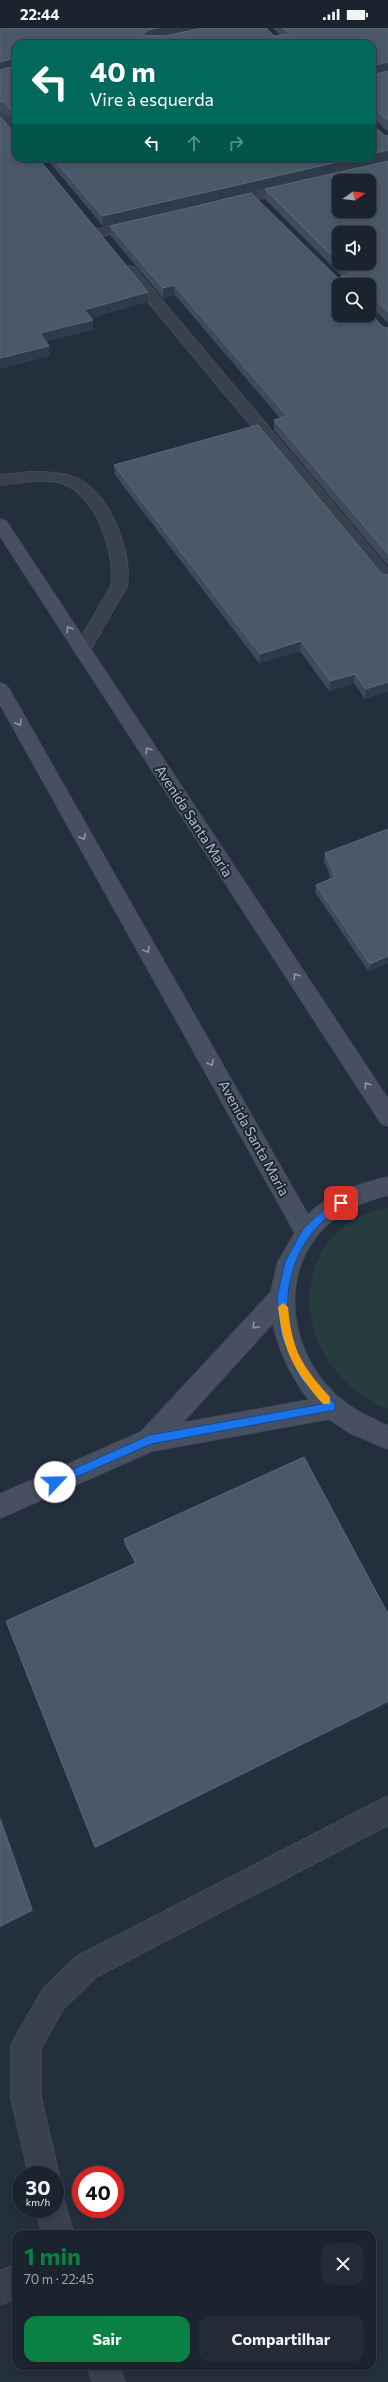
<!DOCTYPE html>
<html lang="pt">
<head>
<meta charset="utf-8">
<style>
  body { margin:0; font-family:Commissioner,sans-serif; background:#242b36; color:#f1f3f6; height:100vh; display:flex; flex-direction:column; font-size:15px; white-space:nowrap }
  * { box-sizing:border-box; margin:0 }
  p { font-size:13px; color:#a0a4aa }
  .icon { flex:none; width:22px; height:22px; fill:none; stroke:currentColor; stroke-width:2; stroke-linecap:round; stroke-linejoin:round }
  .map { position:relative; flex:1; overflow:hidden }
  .panel { position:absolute; left:12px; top:2202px; width:364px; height:140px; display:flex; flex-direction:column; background:#1b232e; border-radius:12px; box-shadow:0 2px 6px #0003,0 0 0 1px #39404a }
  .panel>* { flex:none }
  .hud { position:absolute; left:12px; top:12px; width:364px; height:122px; border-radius:12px; box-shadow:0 2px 6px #0003,0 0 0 1px #39404a; background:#00695c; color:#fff; overflow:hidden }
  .needle { width:26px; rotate:76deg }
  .buttons { position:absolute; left:332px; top:146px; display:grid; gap:8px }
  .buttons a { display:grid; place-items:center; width:44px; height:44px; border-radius:8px; background:#1b232e; box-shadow:0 2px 6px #0003,0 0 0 1px #39404a; font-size:20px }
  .speed { position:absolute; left:12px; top:2138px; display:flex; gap:8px; font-size:20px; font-weight:700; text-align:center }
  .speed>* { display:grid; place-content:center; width:52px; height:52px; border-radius:50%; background:#1b232e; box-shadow:0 2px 6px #0003,0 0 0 1px #39404a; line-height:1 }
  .speed small { font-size:10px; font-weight:400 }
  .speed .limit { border:6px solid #d22; background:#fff; color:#111 }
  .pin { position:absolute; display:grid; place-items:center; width:34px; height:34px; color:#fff; margin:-17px; border-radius:8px; box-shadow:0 2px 6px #0006 }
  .me { position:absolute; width:44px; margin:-22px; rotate:66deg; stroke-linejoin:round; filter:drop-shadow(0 0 3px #0008) }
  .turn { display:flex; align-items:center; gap:14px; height:84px; padding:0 12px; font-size:18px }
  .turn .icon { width:52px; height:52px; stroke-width:2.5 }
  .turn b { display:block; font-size:28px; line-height:34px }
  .lanes { display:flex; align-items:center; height:38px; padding:0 12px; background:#0003; justify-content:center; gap:20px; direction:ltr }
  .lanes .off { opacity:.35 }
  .round { display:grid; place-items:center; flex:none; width:42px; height:42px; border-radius:12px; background:#242b36 }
  .summary { display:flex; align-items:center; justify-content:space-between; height:68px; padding:0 12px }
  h1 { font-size:24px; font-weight:700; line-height:30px; color:#0b8043 }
  .cta { display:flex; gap:8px; margin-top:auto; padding:8px 12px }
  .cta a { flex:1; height:46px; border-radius:12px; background:#0b8043; color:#fff; font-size:16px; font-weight:700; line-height:46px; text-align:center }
  .cta a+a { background:#242b36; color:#f1f3f6 }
  .status { display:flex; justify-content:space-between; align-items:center; height:28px; padding:0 20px; background:#1b232e; direction:ltr }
  .status svg { height:11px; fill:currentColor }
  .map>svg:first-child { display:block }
</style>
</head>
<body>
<div class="status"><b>22:44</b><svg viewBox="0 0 49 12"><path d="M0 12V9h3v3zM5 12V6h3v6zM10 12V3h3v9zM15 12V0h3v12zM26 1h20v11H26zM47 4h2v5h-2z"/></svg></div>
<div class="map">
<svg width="388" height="2354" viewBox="0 0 388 2354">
  <rect width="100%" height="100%" fill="#242f3e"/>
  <!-- green -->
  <path fill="#263c3f" d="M388,1179V1381C372,1376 356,1364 345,1353C286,1295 301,1196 388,1179Z"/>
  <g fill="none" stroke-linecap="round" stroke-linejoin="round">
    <!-- lane casing -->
    <g stroke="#414a57" stroke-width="2">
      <path id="lane" d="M30,444C47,444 68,444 84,454C112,473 132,525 127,558L88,626H76L74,622L111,558C116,526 97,469 64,456C45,449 20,455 0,457V447Z"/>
    </g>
    <!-- street casing -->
    <g stroke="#414a57" stroke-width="2">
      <path id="street" d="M0,84L4,85L16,99V110L12,109L0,95Z
        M293,155L299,159L297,162L226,179L220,175L221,172Z
        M140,191L146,195L145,198L98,209L91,205L93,202Z
        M129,238L134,239L388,541V556L382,555L124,245L122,242Z
        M388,1768V1797L96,1949L63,1981L41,2020V2070L59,2147L55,2158V2147H29L11,2070V2017L43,1961L76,1929Z
        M55,2167L63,2170L74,2206H42L36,2181H55Z
        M16,2236V2270L0,2277V2243Z
        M87,2338H119L125,2354H93Z"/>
    </g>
    <!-- secondary casing -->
    <g stroke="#414a57" stroke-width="2">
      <path id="secondary" d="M0,491L6,493L8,496L388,1071V1098L381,1095L0,508Z
        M0,655L6,657L9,661L308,1187C329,1165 360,1156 388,1149V1167C369,1172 351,1178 335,1190C281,1231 284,1308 326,1357C342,1376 365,1388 388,1398V1421L350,1405L329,1391L152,1423L0,1490V1466L141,1404L271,1264L278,1234L295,1205L0,676ZM273,1295C279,1324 291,1348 309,1372L182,1395Z"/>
    </g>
    <!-- lane -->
    <use href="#lane" fill="#38414e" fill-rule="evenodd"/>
    <!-- street -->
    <use href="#street" fill="#38414e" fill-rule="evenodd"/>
    <!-- secondary -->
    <use href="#secondary" fill="#465061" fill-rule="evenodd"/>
  </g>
  <!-- wall -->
  <path fill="#3f4b5c" d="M0,0L274,8L280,7L273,0H388V104L377,94L372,93L16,97L5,84L0,83Z
    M384,107L388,108V132L103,198L46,130H372Z
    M388,133V295L375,282L369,281V257H339L383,299L388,300V538L274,402V392L280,390L175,267L163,270L111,208L110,198L340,252L342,248L265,171V161Z
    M114,437L382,546L365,671L354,655L329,663L300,623L259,635L115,447Z
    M325,825L388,935L368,943L315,864L316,857L331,851L324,833Z
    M124,1511L388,1586V1675L96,1820L95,1819L135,1535L124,1516Z"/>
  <!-- shaded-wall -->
  <path fill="#2f3b4b" d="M158,0H202L149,12L142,7L148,2Z
    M15,30L16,40L0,44V34Z
    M388,34V44L372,48V38Z
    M388,122V132L103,198L102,188L355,130H372V126Z
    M174,257L175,267L163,270V260Z
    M148,264V274L84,292V282Z
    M93,292V302L41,315L40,305Z
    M49,318L50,328L0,341V330Z
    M301,613L300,623L259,635L260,626Z
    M355,646L354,655L329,663L330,653Z
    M388,654V664L365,671L366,661Z
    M388,928V935L368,943L370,936Z
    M388,1673V1675L96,1820L95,1819Z
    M0,1786L34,1883L0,1900Z"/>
  <!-- building -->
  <path fill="#4b5868" stroke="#5c6777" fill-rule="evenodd" d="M0,0H158L148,2L142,7L165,8L202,0H266L274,8L290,6L283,0H388V34L372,38V16H16V37L15,30L0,34Z
    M16,38V88L4,74L0,73V62H1L0,61V42Z
    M388,43V93L378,84L372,83V46L373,47Z
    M0,89L10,100L16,101V130H38L148,264L84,282L93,292L40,305L49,318L0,330Z
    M372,96L384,107L388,108V122L372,126Z
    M53,130H355L102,188Z
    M388,133V284L376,272L369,271V257H339V287H369V284L383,299L388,300V526L274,392L287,388L174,257L163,260L110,198L251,165L340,252L341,248H349L350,246L339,235H369V205H339V235L265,161ZM339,153H369V183H339Z
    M258,397L382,546L388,547V654L366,661L355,646L330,653L301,613L260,626L114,437Z
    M388,801V928L370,936L316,857L335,849L325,825Z
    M304,1429L388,1586V1673L95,1819L6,1593L136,1535L124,1511Z
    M0,1791L32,1882L0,1898Z"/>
  <!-- one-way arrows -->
  <defs><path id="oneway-chevron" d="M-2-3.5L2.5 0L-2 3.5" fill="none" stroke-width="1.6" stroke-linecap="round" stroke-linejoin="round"/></defs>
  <g stroke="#8e96a5">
    <use href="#oneway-chevron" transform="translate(69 601) rotate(-123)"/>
    <use href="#oneway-chevron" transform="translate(19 695) rotate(61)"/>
    <use href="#oneway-chevron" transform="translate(148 722) rotate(-123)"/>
    <use href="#oneway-chevron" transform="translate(83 809) rotate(61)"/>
    <use href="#oneway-chevron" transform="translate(147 922) rotate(61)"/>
    <use href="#oneway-chevron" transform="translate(296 948) rotate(-123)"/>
    <use href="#oneway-chevron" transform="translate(211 1035) rotate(61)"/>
    <use href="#oneway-chevron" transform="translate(367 1057) rotate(-123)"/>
    <use href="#oneway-chevron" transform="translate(255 1298) rotate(133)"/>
  </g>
  <!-- route -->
  <path fill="#1a73e8" stroke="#114b97" d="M341,1171L344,1172V1178C286,1209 271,1290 307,1344C315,1355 326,1365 335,1376V1382L151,1416L58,1457H51V1451L150,1407L323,1376L300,1350L281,1308L277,1269L285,1234L303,1201L328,1178Z"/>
  <!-- slow -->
  <path fill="#f59e0b" d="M283,1275L288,1279C292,1322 301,1337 330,1369V1376H323C294,1343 283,1323 278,1279Z"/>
  <g text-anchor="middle" stroke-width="4" stroke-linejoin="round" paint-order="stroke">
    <!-- street labels -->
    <g font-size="14" fill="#b4bcc9" stroke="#1d2633">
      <text transform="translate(194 793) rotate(57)" y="5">Avenida Santa Maria</text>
      <text transform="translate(254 1110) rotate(61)" y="5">Avenida Santa Maria</text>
    </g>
  </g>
</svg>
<div class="buttons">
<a><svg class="needle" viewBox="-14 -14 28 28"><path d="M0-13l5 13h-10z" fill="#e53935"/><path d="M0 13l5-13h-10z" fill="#a0a4aa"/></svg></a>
<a><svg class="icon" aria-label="sound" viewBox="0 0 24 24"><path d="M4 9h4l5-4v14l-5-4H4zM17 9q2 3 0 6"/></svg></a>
<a><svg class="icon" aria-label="search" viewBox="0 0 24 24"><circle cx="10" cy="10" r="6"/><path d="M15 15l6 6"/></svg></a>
</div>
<div class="speed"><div>30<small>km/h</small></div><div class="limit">40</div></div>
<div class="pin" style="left:341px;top:1175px;background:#d93025"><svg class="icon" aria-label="arrive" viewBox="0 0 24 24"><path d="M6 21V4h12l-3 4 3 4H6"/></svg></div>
<svg class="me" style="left:55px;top:1454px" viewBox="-20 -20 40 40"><circle r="19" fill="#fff"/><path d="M0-13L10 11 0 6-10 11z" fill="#1a73e8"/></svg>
<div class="hud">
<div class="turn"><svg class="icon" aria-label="left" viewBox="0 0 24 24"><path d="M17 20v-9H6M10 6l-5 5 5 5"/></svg><div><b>40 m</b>Vire à esquerda</div></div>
<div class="lanes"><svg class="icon" aria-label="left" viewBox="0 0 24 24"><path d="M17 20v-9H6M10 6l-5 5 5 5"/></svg><svg class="icon off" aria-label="ahead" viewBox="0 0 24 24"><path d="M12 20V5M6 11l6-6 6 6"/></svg><svg class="icon off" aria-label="right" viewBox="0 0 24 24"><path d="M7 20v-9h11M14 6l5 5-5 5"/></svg></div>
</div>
<section class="panel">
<div class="summary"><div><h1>1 min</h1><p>70 m · 22:45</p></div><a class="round"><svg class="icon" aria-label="close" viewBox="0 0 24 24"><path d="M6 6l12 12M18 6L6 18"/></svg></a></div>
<div class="cta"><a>Sair</a><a>Compartilhar</a></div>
</section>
</div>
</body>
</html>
